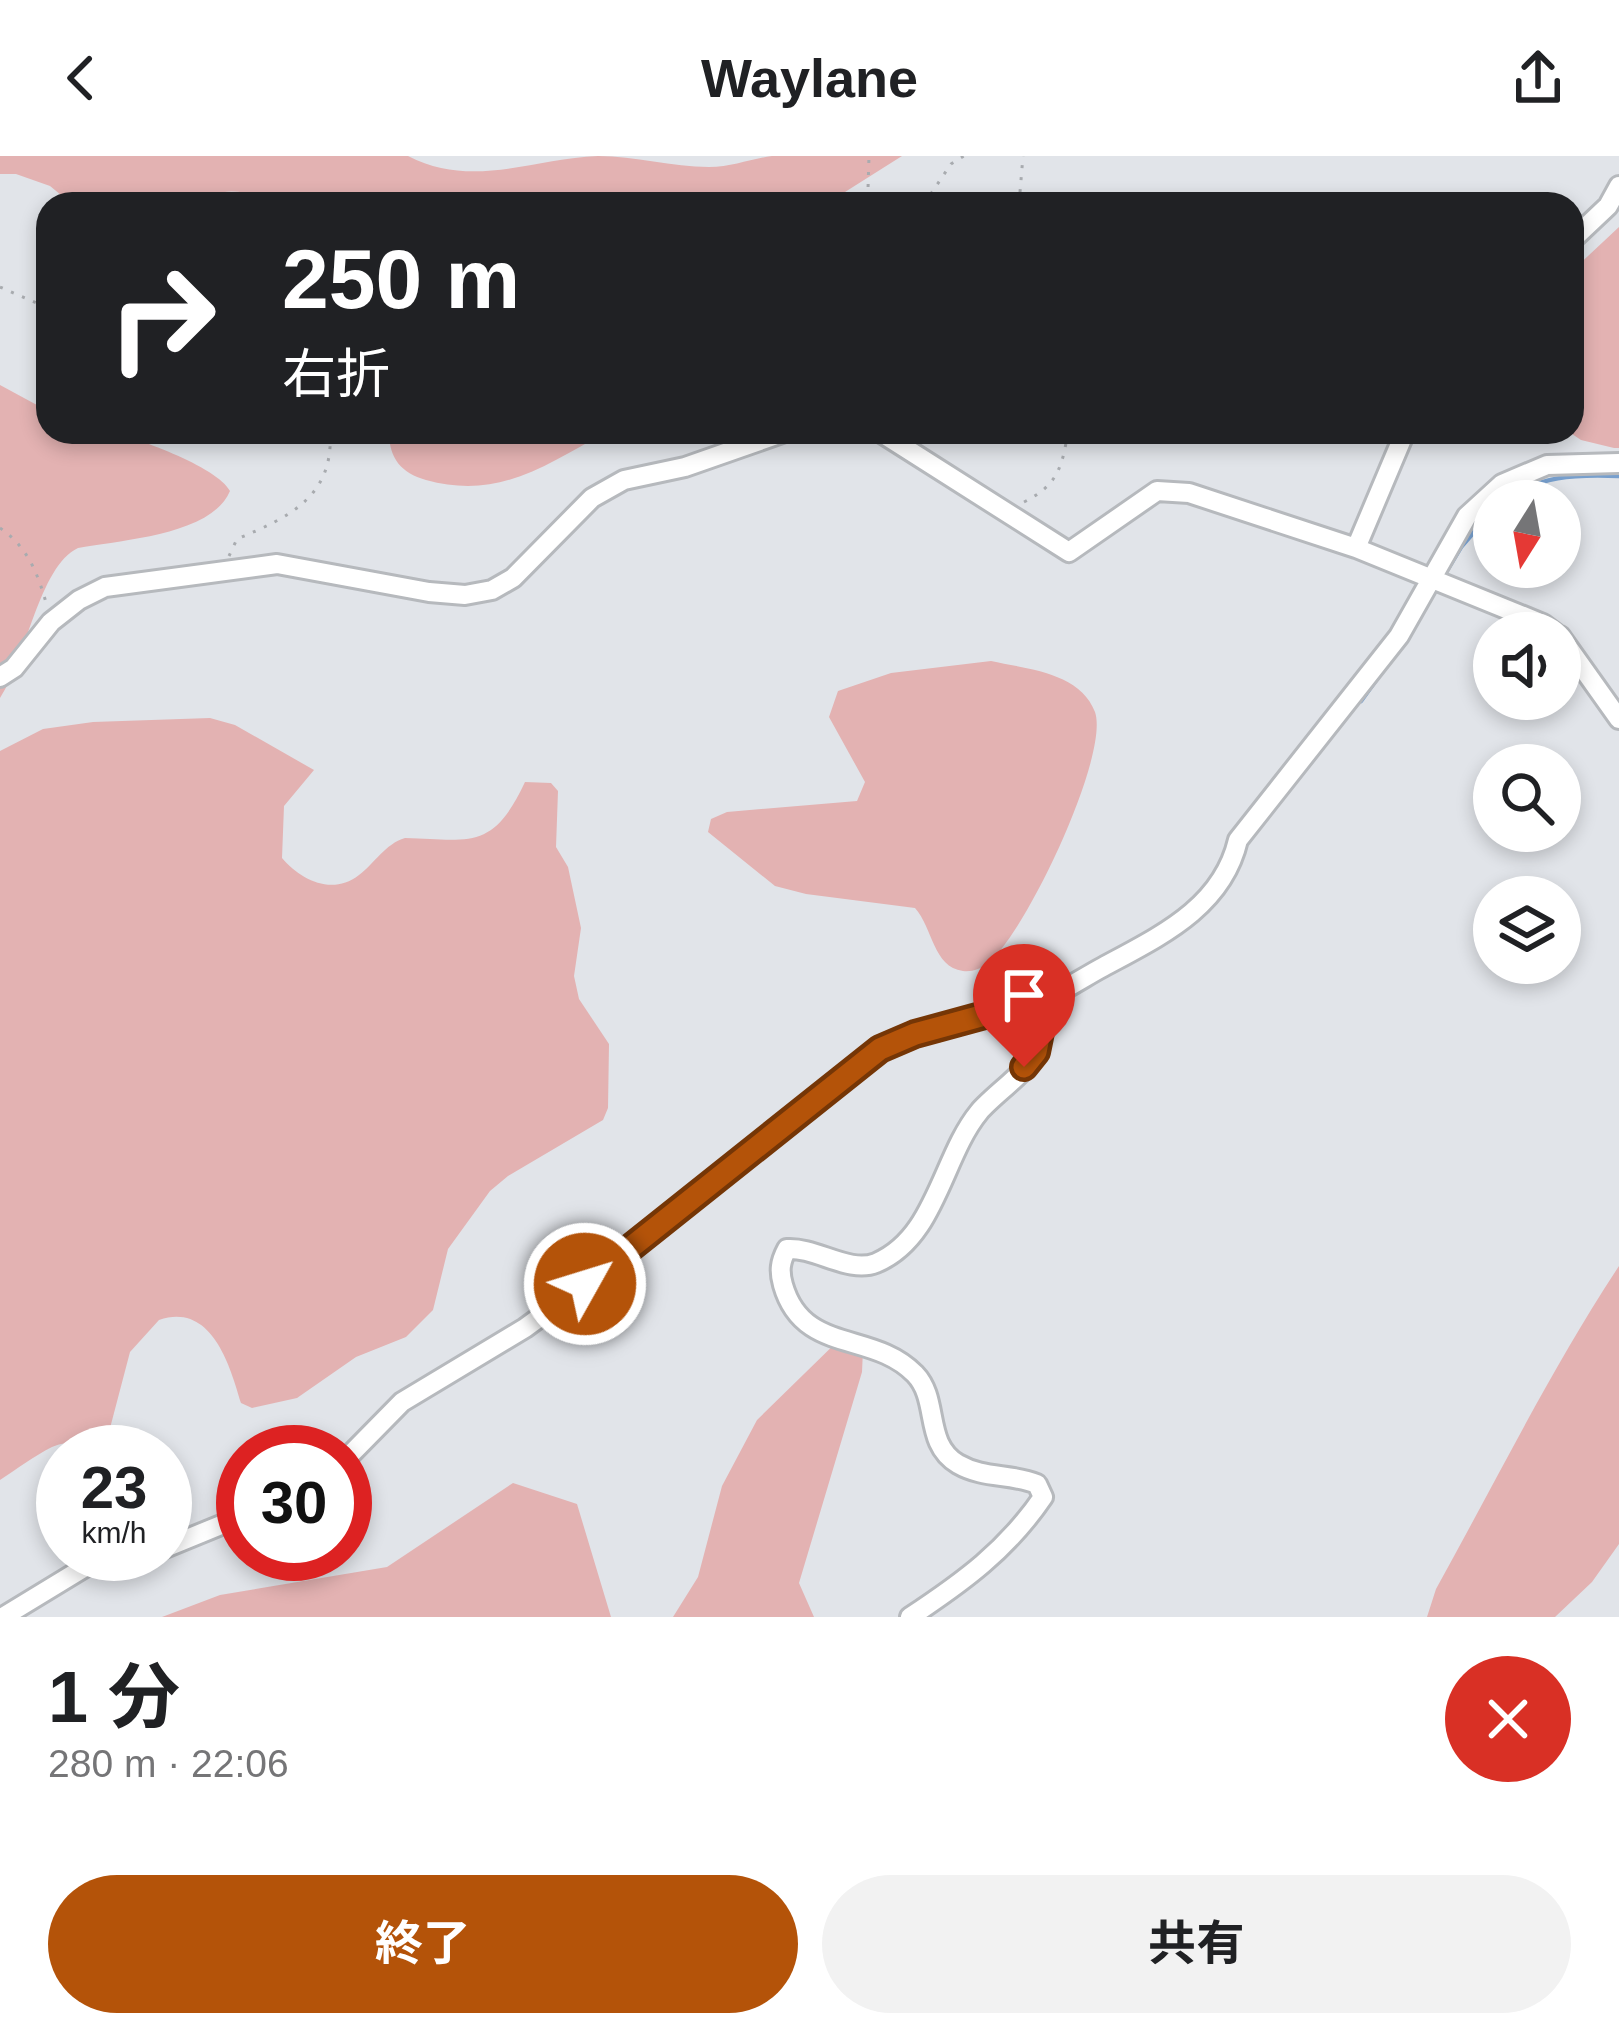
<!DOCTYPE html>
<html lang="ja">
<head>
<meta charset="utf-8">
<style>
  body { margin:0; font-family:Arial,"Noto Sans JP",sans-serif; background:#f2f2f2; color:#202124; height:100vh; display:flex; flex-direction:column; font-size:45px; white-space:nowrap }
  * { box-sizing:border-box; margin:0 }
  p { font-size:39px; color:#757577 }
  .icon { flex:none; width:66px; height:66px; fill:none; stroke:currentColor; stroke-width:2; stroke-linecap:round; stroke-linejoin:round }
  .map { position:relative; height:1461px; overflow:hidden }
  .details { display:flex; flex-direction:column; background:#fff; flex:1 }
  .details>* { flex:none }
  .banner { position:absolute; left:36px; top:36px; width:1548px; height:252px; border-radius:36px; box-shadow:0 6px 18px #0003; background:#202124; color:#fff; overflow:hidden }
  .needle { width:78px; rotate:191deg }
  .buttons { position:absolute; left:1473px; top:324px; display:grid; gap:24px }
  .buttons a { display:grid; place-items:center; width:108px; height:108px; border-radius:50%; background:#fff; box-shadow:0 6px 18px #0003; font-size:60px }
  .speed { position:absolute; left:36px; top:1269px; display:flex; gap:24px; font-size:60px; font-weight:700; text-align:center }
  .speed>* { display:grid; place-content:center; width:156px; height:156px; border-radius:50%; background:#fff; box-shadow:0 6px 18px #0003; line-height:1 }
  .speed small { font-size:30px; font-weight:400 }
  .speed .limit { border:18px solid #d22; background:#fff; color:#111 }
  .pin { position:absolute; display:grid; place-items:center; width:102px; height:102px; color:#fff; margin:-123px -51px; border-radius:50% 50% 50% 0; rotate:-45deg; box-shadow:0 0 12px #0007 }
  .pin .icon { rotate:45deg }
  .me { position:absolute; width:132px; margin:-66px; rotate:51deg; stroke-linejoin:round; filter:drop-shadow(0 0 9px #0008) }
  .turn { display:flex; align-items:center; gap:42px; height:252px; padding:0 48px; font-size:54px }
  .turn .icon { width:156px; height:156px; stroke-width:2.5 }
  .turn b { display:block; font-size:84px; line-height:102px }
  .round { display:grid; place-items:center; flex:none; width:126px; height:126px; border-radius:63px; background:#f2f2f2 }
  .overview { display:flex; align-items:center; justify-content:space-between; height:204px; padding:0 48px }
  h1 { font-size:72px; font-weight:700; line-height:90px }
  .button { display:flex; gap:24px; margin-top:auto; padding:24px 48px }
  .button a { flex:1; height:138px; border-radius:72px; background:#b45309; color:#fff; font-size:48px; font-weight:700; line-height:138px; text-align:center }
  .button a+a { background:#f2f2f2; color:#202124 }
  header { display:flex; justify-content:space-between; align-items:center; height:156px; padding:0 48px; background:#fff; font-size:54px; font-weight:700 }
  .map>svg:first-child { display:block }
</style>
</head>
<body>
<header><svg class="icon" aria-label="back" viewBox="0 0 24 24"><path d="M15 5l-7 7 7 7"/></svg>Waylane<svg class="icon" aria-label="share" viewBox="0 0 24 24"><path d="M12 15V3M7 8l5-5 5 5M5 13v7h14v-7"/></svg></header>
<div class="map">
<svg width="1619" height="1461" viewBox="0 0 1619 1461">
  <rect width="100%" height="100%" fill="#e1e4e9"/>
  <!-- green -->
  <path fill="#e3b2b2" d="M0,0H408C472,33 531,3 598,0C635,0 672,11 709,11C732,11 750,3 772,0C813,0 860,0 902,0L826,48H290C259,41 225,24 198,48H72L50,30L16,18H0Z
    M1619,71V292H1614L1581,284L1569,276L1572,115Z
    M0,229L48,255V276C66,276 86,274 105,276C132,279 218,311 230,335C212,379 121,384 78,392C39,410 26,504 0,542Z
    M389,276H606C545,310 498,344 426,324C401,317 389,302 389,276Z
    M991,505C1026,513 1080,516 1095,556C1110,600 1024,780 988,807C981,813 972,816 963,815C933,811 933,772 915,752L806,738L775,730L708,676L711,663L727,656L857,645L865,626L829,561L838,535L891,517Z
    M210,562L235,569L314,614L284,650L282,702C301,724 332,740 359,719C375,707 385,688 405,682C472,684 493,694 525,626L551,627L558,635L556,691L568,711L581,772L574,820L579,843L609,888L608,952L603,964L508,1020L490,1035L448,1093L433,1154L406,1181L356,1201L297,1242L252,1252L241,1247C230,1210 212,1146 159,1164L130,1196L109,1276C94,1289 70,1283 52,1291C34,1300 17,1313 0,1324V595L43,573L93,566Z
    M1619,1110V1388L1592,1426L1555,1461H1427L1436,1433C1496,1325 1551,1213 1619,1110Z
    M847,1176L863,1194L862,1216L799,1427L814,1461H673L698,1421L722,1330L757,1264Z
    M513,1327L577,1348L611,1461H162L220,1439L387,1411Z"/>
  <g fill="none" stroke-linecap="round" stroke-linejoin="round">
    <!-- stream -->
    <path stroke="#779fcd" stroke-width="4.5" d="M1501,345C1541,320 1573,318 1619,320
      M1446,416L1461,391L1494,353
      M1361,545L1379,520"/>
    <!-- minor casing -->
    <g stroke="#b6b9bd" stroke-width="24">
      <path id="minor" d="M1572,84L1608,50L1619,30
        M880,276L1069,396L1157,335L1189,337L1356,392L1543,468L1555,477
        M1356,392L1405,276
        M1560,480L1619,563
        M0,521L14,512L51,466L79,444L105,431L277,408L429,436L465,439L492,434L513,422L592,342L624,324L685,311L785,276
        M345,1304L402,1246L525,1172L585,1128L879,893C932,867 992,864 1046,842C1066,834 1084,821 1103,811C1160,780 1222,752 1238,684L1399,480L1467,360L1502,328L1547,309L1619,307
        M165,1392L243,1360
        M3,1461L90,1408L139,1398
        M910,1461C963,1426 1007,1394 1043,1341L1037,1328C1010,1317 984,1323 958,1308C923,1287 940,1244 915,1218C872,1174 803,1199 783,1129C779,1115 780,1106 787,1093C816,1091 849,1118 876,1107C936,1082 942,1001 979,956C992,940 1029,915 1036,896C1041,880 1044,859 1047,842"/>
    </g>
    <!-- path -->
    <path stroke="#a8abaf" stroke-width="3" stroke-dasharray="3 9" stroke-linecap="butt" d="M746,48L753,42L777,48
      M852,48L868,33L869,0
      M924,48L951,8L964,0
      M1019,48L1023,0
      M0,131L48,152
      M1024,346C1058,329 1062,311 1068,276
      M0,372C28,391 38,418 47,450
      M229,400L237,383C290,361 334,340 330,276"/>
    <!-- minor -->
    <use href="#minor" stroke="#fff" stroke-width="18"/>
  </g>
  <g fill="none" stroke-linecap="round" stroke-linejoin="round">
    <!-- route casing -->
    <g stroke="#753606" stroke-width="30">
      <path id="route" d="M585,1128L880,893L915,878L1047,842L1036,896L1024,911"/>
    </g>
    <!-- route -->
    <use href="#route" stroke="#b45309" stroke-width="21"/>
  </g>
</svg>
<div class="buttons">
<a><svg class="needle" viewBox="-14 -14 28 28"><path d="M0-13l5 13h-10z" fill="#e53935"/><path d="M0 13l5-13h-10z" fill="#757577"/></svg></a>
<a><svg class="icon" aria-label="sound" viewBox="0 0 24 24"><path d="M4 9h4l5-4v14l-5-4H4zM17 9q2 3 0 6"/></svg></a>
<a><svg class="icon" aria-label="search" viewBox="0 0 24 24"><circle cx="10" cy="10" r="6"/><path d="M15 15l6 6"/></svg></a>
<a><svg class="icon" aria-label="layers" viewBox="0 0 24 24"><path d="M12 4l9 5-9 5-9-5zM3 14l9 5 9-5"/></svg></a>
</div>
<div class="speed"><div>23<small>km/h</small></div><div class="limit">30</div></div>
<div class="pin" style="left:1024px;top:911px;background:#d93025"><svg class="icon" aria-label="arrive" viewBox="0 0 24 24"><path d="M6 21V4h12l-3 4 3 4H6"/></svg></div>
<svg class="me" style="left:585px;top:1128px" viewBox="-20 -20 40 40"><circle r="17" fill="#b45309" stroke="#fff" stroke-width="3"/><path d="M0-11L8 9 0 5-8 9z" fill="#fff"/></svg>
<div class="banner">
<div class="turn"><svg class="icon" aria-label="right" viewBox="0 0 24 24"><path d="M7 20v-9h11M14 6l5 5-5 5"/></svg><div><b>250 m</b>右折</div></div>
</div>
</div>
<section class="details">
<div class="overview"><div><h1>1 分</h1><p>280 m · 22:06</p></div><a class="round" style="background:#d93025;color:#fff"><svg class="icon" aria-label="close" viewBox="0 0 24 24"><path d="M6 6l12 12M18 6L6 18"/></svg></a></div>
<div class="button"><a>終了</a><a>共有</a></div>
</section>
</body>
</html>
